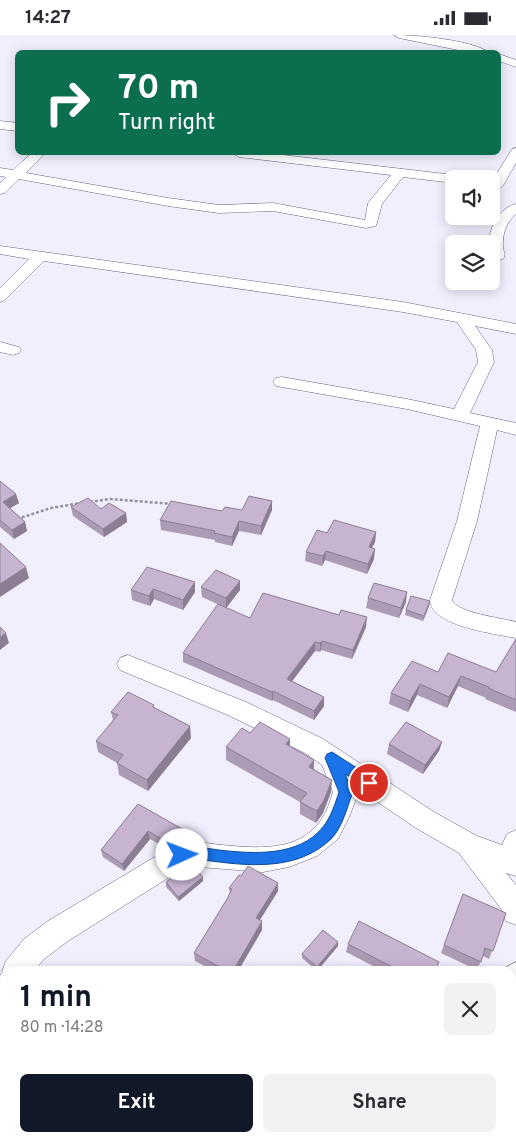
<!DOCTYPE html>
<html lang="en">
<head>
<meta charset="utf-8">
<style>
  body { margin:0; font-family:Overpass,sans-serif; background:#f2f2f3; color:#2b2b33; height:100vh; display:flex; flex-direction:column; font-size:19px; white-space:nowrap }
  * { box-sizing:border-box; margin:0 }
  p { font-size:16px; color:#7c7c81 }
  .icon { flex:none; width:28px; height:28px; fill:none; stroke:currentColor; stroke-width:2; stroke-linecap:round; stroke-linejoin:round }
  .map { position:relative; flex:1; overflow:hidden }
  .drawer { position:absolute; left:0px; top:931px; width:516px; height:176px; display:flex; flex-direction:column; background:#fff; border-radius:15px 15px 0 0; box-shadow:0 2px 12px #0003 }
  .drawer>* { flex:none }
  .banner { position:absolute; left:15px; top:15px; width:486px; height:105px; border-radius:8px; box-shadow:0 2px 12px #0003; background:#0b6e4f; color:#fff; overflow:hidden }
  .controls { position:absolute; left:445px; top:135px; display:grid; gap:10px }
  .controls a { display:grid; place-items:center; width:55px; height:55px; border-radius:8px; background:#fff; box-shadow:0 2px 12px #0003; font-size:25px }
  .pin { position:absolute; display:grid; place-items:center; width:42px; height:42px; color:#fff; margin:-21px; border:2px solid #fff; border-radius:50%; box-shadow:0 1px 5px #0007 }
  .me { position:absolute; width:55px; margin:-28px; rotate:88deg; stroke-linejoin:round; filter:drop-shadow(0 0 4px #0008) }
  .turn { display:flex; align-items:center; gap:18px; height:105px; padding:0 20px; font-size:22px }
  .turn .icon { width:65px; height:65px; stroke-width:2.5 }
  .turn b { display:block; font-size:35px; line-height:42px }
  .round { display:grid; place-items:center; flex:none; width:52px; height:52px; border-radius:8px; background:#f2f2f3 }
  .head { display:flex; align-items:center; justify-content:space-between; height:85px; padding:0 20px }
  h1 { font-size:30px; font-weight:700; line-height:38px; color:#111827 }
  .cta { display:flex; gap:10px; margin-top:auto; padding:10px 20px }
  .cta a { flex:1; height:58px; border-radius:8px; background:#111827; color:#fff; font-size:20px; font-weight:700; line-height:58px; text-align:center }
  .cta a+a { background:#f2f2f3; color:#2b2b33 }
  .status { display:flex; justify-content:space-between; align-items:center; height:35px; padding:0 25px; background:#fff; direction:ltr }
  .status svg { height:14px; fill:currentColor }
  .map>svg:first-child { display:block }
</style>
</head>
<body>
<div class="status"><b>14:27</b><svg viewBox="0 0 49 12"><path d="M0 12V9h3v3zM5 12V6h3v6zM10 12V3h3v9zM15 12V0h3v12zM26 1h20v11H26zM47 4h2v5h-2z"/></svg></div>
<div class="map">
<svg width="516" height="1107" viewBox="0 0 516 1107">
  <rect width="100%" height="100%" fill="#f1effd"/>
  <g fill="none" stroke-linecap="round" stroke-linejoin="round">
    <!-- street casing -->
    <g stroke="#676380" stroke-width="1">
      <path id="street" d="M394,0C416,0 473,5 490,18H473L399,3Z
        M499,19L516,25V32L499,26Z
        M0,86L18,88V96L0,94Z
        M516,113V128L504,149L502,152H492L491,148L512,114Z
        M32,118H45L26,138L168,163L219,170L273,168L365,185L368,168L391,140L239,122L233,118H266L454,140L460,144H454V148L403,142L382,169L376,191L366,193L273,176L219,178L168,171L19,144L5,158L0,159V148L6,142L0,141V133L13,135Z
        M516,169V179C506,188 502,199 503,213C504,218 506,219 503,224H493L491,209L489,207C490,191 499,173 516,169Z
        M0,211L403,267L516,289V299L475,291L492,315L494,327L470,378L516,388V400L497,395L477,486L452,565C457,578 502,583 516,587V603C496,599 430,591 430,565L457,486L480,391L407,374L282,352L276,351L273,347L276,343L282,342L407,364L454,374L478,327L476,315L457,287L403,277L44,226L5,265L0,267V253L29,224L0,219Z
        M0,307L19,312L21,315L19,318L13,320L0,317Z
        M128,620L246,667L323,704L434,777L477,801L502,810L507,799L516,795V841L506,838L516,850V890L506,886L502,875L459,818L416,793L357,753L359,757L349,782L338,804L317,821L289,832L263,837L187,831L68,906L44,924L34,936H5V976L0,978V940L3,939L2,936L6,926L24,904L48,886L173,811C190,805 204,808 222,810C255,813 299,818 321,785C327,777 330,766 333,757L322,730L305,718L230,681L120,635L117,629L120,623Z
        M516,927V973L511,975V936H504L506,932Z
        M0,1013L5,1015V1046L0,1044Z
        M86,1102H122L124,1107H88Z
        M402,1102H436L434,1107H400Z"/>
    </g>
    <!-- path -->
    <path stroke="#9593a0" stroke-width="2.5" stroke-dasharray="3 2" stroke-linecap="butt" d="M90,467L110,464L173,469
      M17,484L51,473L81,468"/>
    <!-- street -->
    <use href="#street" fill="#fff" fill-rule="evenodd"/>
  </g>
  <!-- wall -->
  <path fill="#ab9bb4" d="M0,446L19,468L10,473L25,487L27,496L14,504L0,492Z
    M71,472L101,474L126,478L127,487L104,502L73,481Z
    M242,475H272L261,500L239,496L232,511L215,507V505L161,495L160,485Z
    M376,497L375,507L372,513L374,524L367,539L325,525L322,531L305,526L306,517L327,498Z
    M195,547V557L183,575L154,564L150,571L132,565L131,555Z
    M201,552L240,555L226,573L202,562Z
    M368,563L406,567L399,583L366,573Z
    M429,571L423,586L405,580L406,575Z
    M339,580L366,592L352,624L321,615L320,617L315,616L292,646L324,662V671L314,685L273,665L272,666L183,627V618L250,583Z
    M516,604V677L485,664L486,663L458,651L447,673L417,660L408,677L389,669L391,658L438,637H496Z
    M154,670V672L191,703L148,756L119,740L117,728L98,717L96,706L113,685L111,677Z
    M250,698L290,704V711L314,725V734L331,757L323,778L316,788L300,779V767L226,725V712Z
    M442,707L439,716L423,739L387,719L389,709Z
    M138,769L185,802L182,807L166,813L150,804L124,836L103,822L101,815Z
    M241,841L278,848V856L260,885L262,895L238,936H214L195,926L194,918L227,864L230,859L229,853Z
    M203,842V846L179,866L166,852V847Z
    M506,878L489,924L483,921L477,935L441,918L444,910Z
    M338,907V911L317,936L302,923V919Z
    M348,909L439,927L436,936H383L346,917Z"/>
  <!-- shaded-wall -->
  <path fill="#8b7e92" d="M16,459L19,468L5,476L3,467Z
    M272,466V475L261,500V491Z
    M126,478L127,487L104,502L103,494Z
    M239,486V496L232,511V502Z
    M25,487L27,496L14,504L12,495Z
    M376,497L375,507L367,522L369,512Z
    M375,514L374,524L367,539L368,529Z
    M326,516L325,525L322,531L323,521Z
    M26,532L29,543L0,562V549Z
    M240,546V555L226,573V563Z
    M195,547V557L183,575V565Z
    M153,554L154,564L150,571L149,561Z
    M407,557L406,567L399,583L401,573Z
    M430,566L429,571L423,586L424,581Z
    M367,582L366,592L352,624L353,615Z
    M6,598L9,608L0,615V602Z
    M322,606L321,615L320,617V608Z
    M315,607V616L287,653V644Z
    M461,641L458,651L447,673L449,662Z
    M420,649L417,660L408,677L410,666Z
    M273,656V665L272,666V657Z
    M324,662V671L314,685V676Z
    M190,691L191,703L148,756L147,745Z
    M290,704V716L286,709Z
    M442,707L439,716L423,739L425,730Z
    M314,725L313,737L309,732Z
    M332,745L331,757L323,778L316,788L317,776Z
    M184,795L185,802L182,807L166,813L165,806Z
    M148,796L150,804L124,836L122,829Z
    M203,842V846L179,866L178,862Z
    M278,848V856L256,891V883Z
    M262,886V895L238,936H233Z
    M338,907V911L317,936V932Z"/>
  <!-- building -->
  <path fill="#c7b4d1" stroke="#8b7e92" d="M0,446L16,459L3,467L25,487L12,495L0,485Z
    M249,461L272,466L261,491L239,486L232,502L214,498L215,496L160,485L171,466L222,476L225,472L242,475Z
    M88,463L101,474L109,468L126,478L103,494L71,472Z
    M334,485L376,497L369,512L375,514L368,529L326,516L323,521L306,517L317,495L327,498Z
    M0,508L26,532L0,549Z
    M147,532L195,547L183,565L153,554L149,561L131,555Z
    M216,535L240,546L226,563L201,552Z
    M374,548L407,557L401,573L368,563Z
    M263,558L339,580L341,575L367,582L353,615L322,606L320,608L315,607L287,644L324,662L314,676L273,656L272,657L183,618L218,569L250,583Z
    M411,561L430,566L424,581L406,575Z
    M0,592L6,598L0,602Z
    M516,604V665L488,653L489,652L461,641L449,662L420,649L410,666L391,658L412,626L438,637L448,618L496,637Z
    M128,657L154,670L153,672L190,691L147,745L117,728L123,720L96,706L118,680L111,677Z
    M260,687L290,704L286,709L314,725L309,732L332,745L324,765L317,776L300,767L307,758L226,712L242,693L250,698Z
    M406,687L442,707L425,730L389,709Z
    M138,769L184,795L181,799L165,806L148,796L122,829L101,815Z
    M191,829L203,842L178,862L166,847Z
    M248,831L278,848L256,883L262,886L233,936H227L194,918L227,864L232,854L229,853L239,840L241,841Z
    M463,859L506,878L493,916L485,913L481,927L444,910Z
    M359,886L439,927L435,936H400L348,909Z
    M323,895L338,907L317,932L302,919Z
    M304,1102H392L390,1107H302Z"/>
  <!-- route -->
  <path fill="#1a73e8" stroke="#114b97" d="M332,717L374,744L376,748L374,752L369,754L345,739L353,757C347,772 343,791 332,803C298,837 247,831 204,825C195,824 186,828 177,825L175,820L177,816C191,810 204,813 219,815C253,819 299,822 323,792C331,782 335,769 339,757L325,723L327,719Z"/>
</svg>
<div class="controls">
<a><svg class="icon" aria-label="sound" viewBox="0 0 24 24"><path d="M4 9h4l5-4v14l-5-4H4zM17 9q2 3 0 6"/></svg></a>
<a><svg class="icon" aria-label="layers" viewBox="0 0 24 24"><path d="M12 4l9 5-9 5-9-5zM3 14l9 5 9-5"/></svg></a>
</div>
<div class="pin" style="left:369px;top:748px;background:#d93025"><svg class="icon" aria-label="arrive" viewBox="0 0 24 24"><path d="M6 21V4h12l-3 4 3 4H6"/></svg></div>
<svg class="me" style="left:182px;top:820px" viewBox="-20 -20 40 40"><circle r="19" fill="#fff"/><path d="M0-13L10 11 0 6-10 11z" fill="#1a73e8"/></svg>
<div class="banner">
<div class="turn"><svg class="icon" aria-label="right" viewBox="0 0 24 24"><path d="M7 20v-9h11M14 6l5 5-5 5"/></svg><div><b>70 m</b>Turn right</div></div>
</div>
<section class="drawer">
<div class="head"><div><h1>1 min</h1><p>80 m · 14:28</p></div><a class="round"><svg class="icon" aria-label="close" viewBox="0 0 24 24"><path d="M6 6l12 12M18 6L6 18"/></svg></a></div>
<div class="cta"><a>Exit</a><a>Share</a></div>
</section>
</div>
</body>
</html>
